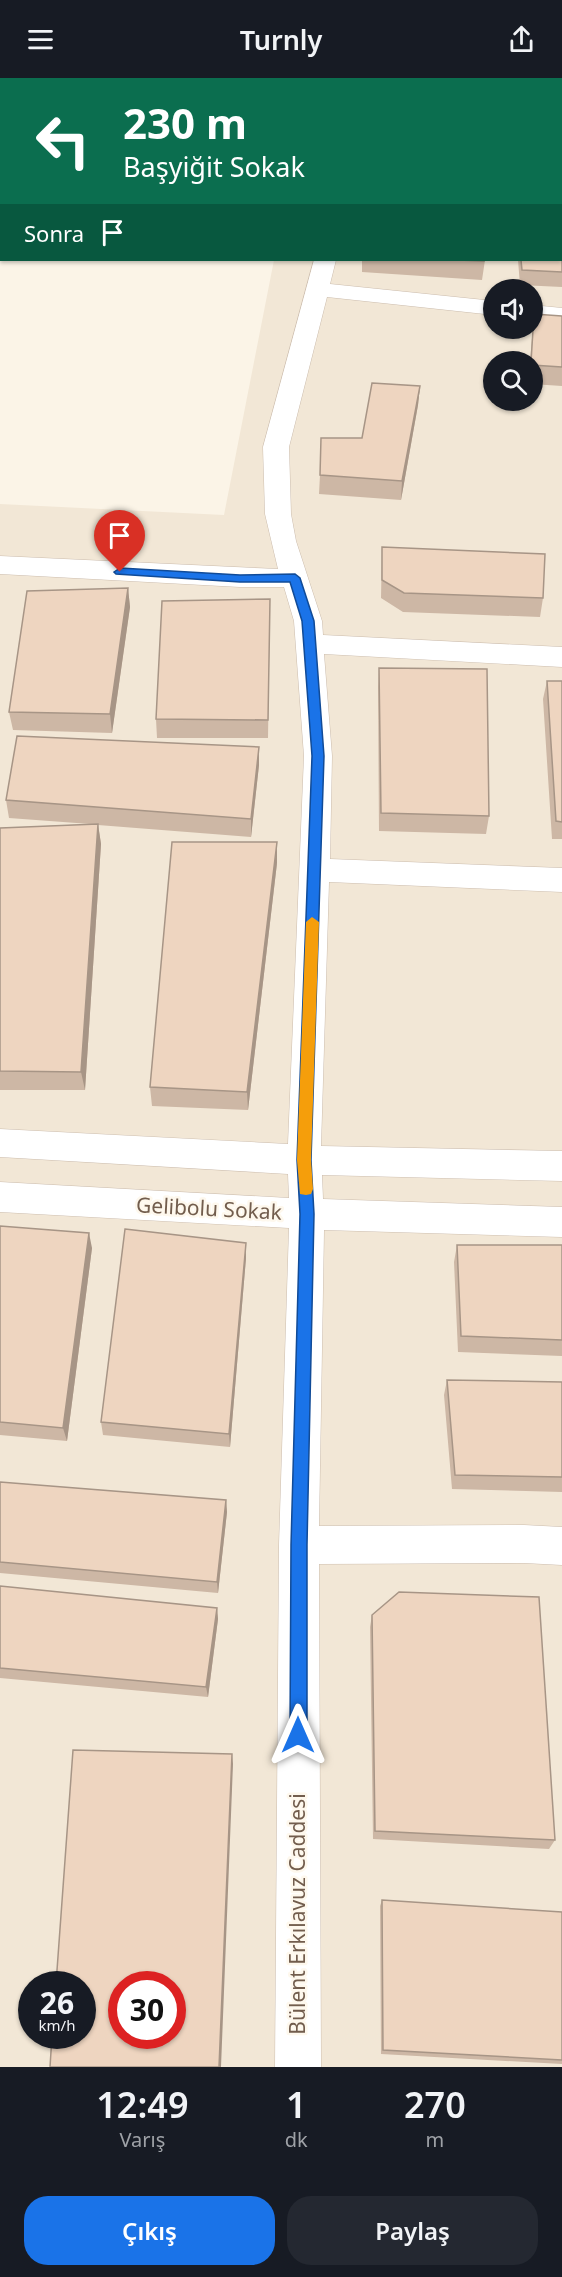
<!DOCTYPE html>
<html lang="tr">
<head>
<meta charset="utf-8">
<style>
  body { margin:0; font-family:"Noto Sans",sans-serif; background:#242831; color:#f1f3f6; height:100vh; display:flex; flex-direction:column; font-size:22px; white-space:nowrap }
  * { box-sizing:border-box; margin:0 }
  p { font-size:20px; color:#9ea1a6 }
  .icon { flex:none; width:33px; height:33px; fill:none; stroke:currentColor; stroke-width:2; stroke-linecap:round; stroke-linejoin:round }
  .map { position:relative; height:1989px; overflow:hidden }
  .drawer { display:flex; flex-direction:column; background:#171b24; flex:1 }
  .drawer>* { flex:none }
  .banner { position:absolute; left:0px; top:0px; width:562px; height:183px; box-shadow:0 2px 4px #0004; background:#0b6e4f; color:#fff; overflow:hidden }
  .buttons { position:absolute; left:483px; top:201px; display:grid; gap:12px }
  .buttons a { display:grid; place-items:center; width:60px; height:60px; border-radius:50%; background:#171b24; box-shadow:0 2px 4px #0004; font-size:30px }
  .speed { position:absolute; left:18px; top:1893px; display:flex; gap:12px; font-size:30px; font-weight:700; text-align:center }
  .speed>* { display:grid; place-content:center; width:78px; height:78px; border-radius:50%; background:#171b24; box-shadow:0 2px 4px #0004; line-height:1 }
  .speed small { font-size:15px; font-weight:400 }
  .speed .limit { border:9px solid #d22; background:#fff; color:#111 }
  .pin { position:absolute; display:grid; place-items:center; width:51px; height:51px; color:#fff; margin:-62px -26px; border-radius:50% 50% 50% 0; rotate:-45deg; box-shadow:0 0 6px #0007 }
  .pin .icon { rotate:45deg }
  .me { position:absolute; width:66px; margin:-33px; rotate:0deg; stroke-linejoin:round; filter:drop-shadow(0 0 4px #0008) }
  .turn { display:flex; align-items:center; gap:21px; height:126px; padding:0 24px; font-size:27px }
  .turn .icon { width:78px; height:78px; stroke-width:2.5 }
  .turn b { display:block; font-size:42px; line-height:51px }
  .then { display:flex; align-items:center; height:57px; padding:0 24px; background:#0003; gap:12px; font-size:22px }
  .eta { display:flex; justify-content:space-evenly; align-items:center; height:102px; text-align:center }
  .eta b { font-size:36px; font-weight:600; line-height:42px }
  .cta { display:flex; gap:12px; margin-top:auto; padding:12px 24px }
  .cta a { flex:1; height:69px; border-radius:24px; background:#1a73e8; color:#fff; font-size:24px; font-weight:600; line-height:69px; text-align:center }
  .cta a+a { background:#242831; color:#f1f3f6 }
  header { display:flex; justify-content:space-between; align-items:center; height:78px; padding:0 24px; background:#171b24; font-size:27px; font-weight:600 }
  .map>svg:first-child { display:block }
</style>
</head>
<body>
<header><svg class="icon" aria-label="menu" viewBox="0 0 24 24"><path d="M4 6h16M4 12h16M4 18h16"/></svg>Turnly<svg class="icon" aria-label="share" viewBox="0 0 24 24"><path d="M12 15V3M7 8l5-5 5 5M5 13v7h14v-7"/></svg></header>
<div class="map">
<svg width="562" height="1989" viewBox="0 0 562 1989">
  <rect width="100%" height="100%" fill="#fbf4e7"/>
  <!-- residential -->
  <path fill="#f2e7d6" fill-rule="evenodd" d="M308,0H562V1989H0V426L224,437L274,182H561V2ZM494,212H532V250H494ZM494,284H532V322H494ZM32,1906H82V1958H32ZM122,1906H172V1958H122Z"/>
  <g fill="none" stroke-linecap="round" stroke-linejoin="round">
    <!-- minor casing -->
    <g stroke="#ccbdae" stroke-width="1">
      <path id="minor" d="M340,0H360V2H340Z
        M561,85H562V97H561Z
        M314,182H336L330,206L494,223V237L327,219L289,369L291,436L296,463L322,543L323,557L562,569V589L324,576L332,678L330,781L562,790V814L329,804L321,1068L562,1073V1103L322,1097L323,1121L562,1129V1159L324,1152L319,1448L524,1447L562,1449V1487L524,1485L319,1486L321,1989H275L279,1467L289,1150L0,1134V1104L289,1120L288,1096L0,1079V1051L288,1066L304,678L294,543L284,509H240L0,496V478L278,491L265,436L263,369Z
        M532,227L562,230V244L532,241Z"/>
    </g>
    <!-- path -->
    <path stroke="#d3b9a4" stroke-width="3" stroke-dasharray="1 3" stroke-linecap="butt" d="M539,0L547,2"/>
    <!-- minor -->
    <use href="#minor" fill="#fff" fill-rule="evenodd"/>
  </g>
  <!-- wall -->
  <path fill="#cdb7a5" d="M561,91H562V158H561Z
    M562,163V209L520,207L518,182H561Z
    M362,182H485L482,202L362,194Z
    M534,236L562,238V308L532,306V284H530Z
    M420,308L418,327L401,422L319,416L320,397Z
    M382,469L543,520L540,539L403,534L381,520Z
    M128,510L130,529L112,655L13,652L9,634Z
    M270,521L268,660H157L156,641Z
    M379,590L489,738L486,756L379,753L378,609Z
    M547,603H562V761H552L543,621Z
    M259,669V687L251,759L98,747L101,766L85,1012H0V750L90,746L9,740L6,722Z
    M277,785L248,1032L152,1028L150,1009Z
    M0,1148L92,1170L67,1363L0,1357Z
    M457,1167H562V1278L458,1274L454,1184Z
    M246,1180L230,1369L103,1357L101,1344Z
    M447,1302L562,1304V1414L452,1411L444,1317Z
    M0,1404L226,1422L227,1434L218,1515L0,1495Z
    M0,1508L217,1530L218,1541L208,1619L0,1600Z
    M372,1537L555,1762L549,1771L373,1761L370,1549Z
    M382,1822L562,1834V1986L381,1976L380,1828Z"/>
  <!-- shaded-wall -->
  <path fill="#a79586" d="M420,308L418,327L401,422L402,403Z
    M128,510L130,529L112,655L110,636Z
    M259,669V687L251,759V741Z
    M98,746L101,766L85,1012L81,994Z
    M277,764V785L248,1032L247,1014Z
    M89,1155L92,1170L67,1363L63,1350Z
    M246,1165V1180L230,1369L229,1356Z
    M226,1422L227,1434L218,1515L217,1504Z
    M217,1530L218,1541L208,1619L206,1609Z
    M232,1676L233,1686L221,1989H219Z"/>
  <!-- building -->
  <path fill="#eed5c0" stroke="#a79586" stroke-width="1.5" fill-rule="evenodd" d="M387,0H501V2H387Z
    M561,91H562V139H561Z
    M561,163H562V194L522,192L521,182H561Z
    M457,182H484V183Z
    M534,236L562,238V289L532,287V284H531Z
    M372,305L420,308L402,403L320,397L321,360H362Z
    M382,469L545,476L543,520L404,515L382,502Z
    M128,510L110,636L9,634L27,513Z
    M270,521L268,642L156,641L162,523Z
    M379,590L487,591L489,738L381,735Z
    M547,603H562V744L556,743Z
    M17,658L259,669L251,741L6,722Z
    M98,746L81,994L0,993V750Z
    M172,764H277L247,1014L150,1009Z
    M0,1148L89,1155L63,1350L0,1344Z
    M125,1151L246,1165L229,1356L101,1344Z
    M457,1167H562V1262L461,1258Z
    M447,1302L562,1304V1399L455,1397Z
    M0,1404L226,1422L217,1504L0,1484Z
    M0,1508L217,1530L206,1609L0,1590Z
    M399,1514L539,1519L555,1762L375,1753L372,1537Z
    M73,1672L232,1676L219,1989H50L52,1958H82V1906H56ZM122,1906H172V1958H122Z
    M382,1822L562,1834V1982L383,1972Z"/>
  <!-- route -->
  <path fill="#1a73e8" stroke="#114b97" stroke-width="1.5" d="M120,490L240,497L295,496L300,500L314,543L324,678L311,1082L314,1136L307,1467V1657L305,1663L298,1665L292,1663L290,1657L291,1467L300,1136L297,1082L312,678L302,543L290,504H240L116,496L114,494Z"/>
  <!-- slow -->
  <path fill="#f59e0b" d="M312,839L319,844L311,1082L313,1111L311,1116L306,1117L300,1116L297,1082L306,844Z"/>
  <g text-anchor="middle" stroke-width="5" stroke-linejoin="round" paint-order="stroke">
    <!-- street labels -->
    <g font-size="21" fill="#725d4d" stroke="#fef8ed">
      <text transform="translate(209 1131) rotate(3)" y="7">Gelibolu Sokak</text>
      <text transform="translate(298 1836) rotate(-90)" y="7">Bülent Erkılavuz Caddesi</text>
    </g>
  </g>
</svg>
<div class="buttons">
<a><svg class="icon" aria-label="sound" viewBox="0 0 24 24"><path d="M4 9h4l5-4v14l-5-4H4zM17 9q2 3 0 6"/></svg></a>
<a><svg class="icon" aria-label="search" viewBox="0 0 24 24"><circle cx="10" cy="10" r="6"/><path d="M15 15l6 6"/></svg></a>
</div>
<div class="speed"><div>26<small>km/h</small></div><div class="limit">30</div></div>
<div class="pin" style="left:120px;top:494px;background:#d93025"><svg class="icon" aria-label="arrive" viewBox="0 0 24 24"><path d="M6 21V4h12l-3 4 3 4H6"/></svg></div>
<svg class="me" style="left:298px;top:1657px" viewBox="-20 -20 40 40"><path d="M0-17L14 15 0 8-14 15z" fill="#1a73e8" stroke="#fff" stroke-width="4"/></svg>
<div class="banner">
<div class="turn"><svg class="icon" aria-label="left" viewBox="0 0 24 24"><path d="M17 20v-9H6M10 6l-5 5 5 5"/></svg><div><b>230 m</b>Başyiğit Sokak</div></div>
<div class="then">Sonra<svg class="icon" aria-label="arrive" viewBox="0 0 24 24"><path d="M6 21V4h12l-3 4 3 4H6"/></svg></div>
</div>
</div>
<section class="drawer">
<div class="eta">
<div><b>12:49</b><p>Varış</p></div>
<div><b>1</b><p>dk</p></div>
<div><b>270</b><p>m</p></div>
</div>
<div class="cta"><a>Çıkış</a><a>Paylaş</a></div>
</section>
</body>
</html>
